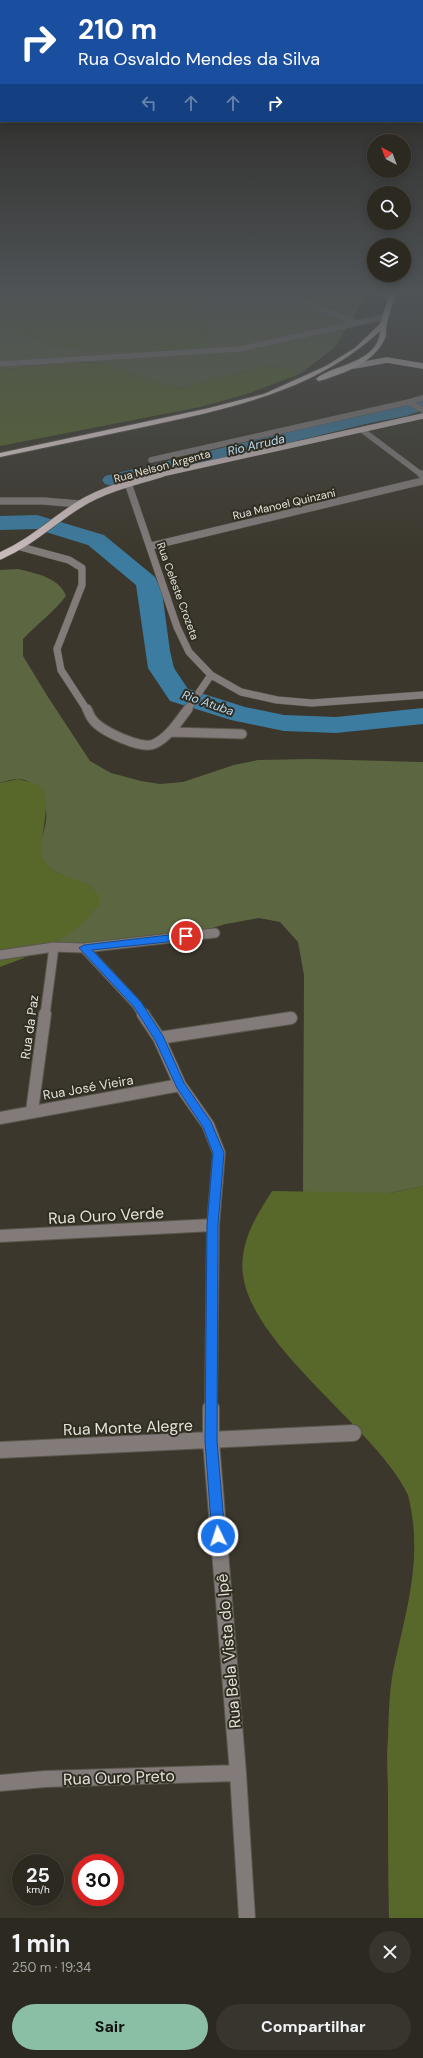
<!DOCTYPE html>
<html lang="pt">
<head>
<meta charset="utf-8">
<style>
  body { margin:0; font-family:"DM Sans",sans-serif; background:#38352e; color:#f1f3f6; height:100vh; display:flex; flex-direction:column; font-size:15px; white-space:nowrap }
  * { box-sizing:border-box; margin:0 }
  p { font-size:13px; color:#a6a6a5 }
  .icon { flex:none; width:22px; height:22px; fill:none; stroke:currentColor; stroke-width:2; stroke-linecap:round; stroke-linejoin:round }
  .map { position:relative; height:1918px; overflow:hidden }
  .sheet { display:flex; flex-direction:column; background:#2c2921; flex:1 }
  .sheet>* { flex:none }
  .top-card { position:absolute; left:0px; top:0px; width:423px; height:122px; box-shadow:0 2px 10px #0003,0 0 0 1px #48453f; background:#1a4fa0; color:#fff; overflow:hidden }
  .needle { width:26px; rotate:319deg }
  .fabs { position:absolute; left:367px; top:134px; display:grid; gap:8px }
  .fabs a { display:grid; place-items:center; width:44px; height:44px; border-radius:50%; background:#2c2921; box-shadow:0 2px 10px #0003,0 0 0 1px #48453f; font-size:20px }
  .speed { position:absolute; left:12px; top:1854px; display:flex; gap:8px; font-size:20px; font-weight:700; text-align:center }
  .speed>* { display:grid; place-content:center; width:52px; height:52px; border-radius:50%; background:#2c2921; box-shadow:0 2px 10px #0003,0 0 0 1px #48453f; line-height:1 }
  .speed small { font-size:10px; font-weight:400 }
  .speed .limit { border:6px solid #d22; background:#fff; color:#111 }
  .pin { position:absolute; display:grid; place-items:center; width:34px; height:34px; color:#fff; margin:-17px; border:2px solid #fff; border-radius:50%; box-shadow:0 1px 4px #0007 }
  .me { position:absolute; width:44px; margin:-22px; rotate:356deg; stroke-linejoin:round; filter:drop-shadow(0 0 3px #0008) }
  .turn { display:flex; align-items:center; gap:14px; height:84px; padding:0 12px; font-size:18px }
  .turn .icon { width:52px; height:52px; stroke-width:2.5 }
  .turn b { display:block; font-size:28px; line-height:34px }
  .lanes { display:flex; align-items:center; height:38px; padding:0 12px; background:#0003; justify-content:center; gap:20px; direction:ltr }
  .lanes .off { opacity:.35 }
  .round { display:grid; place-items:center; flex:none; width:42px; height:42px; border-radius:21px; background:#38352e }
  .headline { display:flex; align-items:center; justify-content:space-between; height:68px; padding:0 12px }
  h1 { font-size:24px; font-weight:700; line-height:30px }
  .primary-button { display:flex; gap:8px; margin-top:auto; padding:8px 12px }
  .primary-button a { flex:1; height:46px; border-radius:24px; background:#8abfa5; color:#111; font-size:16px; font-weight:700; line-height:46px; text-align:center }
  .primary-button a+a { background:#38352e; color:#f1f3f6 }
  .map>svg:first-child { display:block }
</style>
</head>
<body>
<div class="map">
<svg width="423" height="1918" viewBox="0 0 423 1918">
  <rect width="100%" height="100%" fill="#3b372c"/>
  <!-- green -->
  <path fill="#5c6640" d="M195,293H297L298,298L324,307L358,309L335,347L300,374L290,369L269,365L181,388L144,379L114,366L100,363L69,362L0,370V327L60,347L164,351L208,342Z
    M18,569C35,573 60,578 66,596C54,612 37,624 23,639V656L48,697L90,761L111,773L141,781L160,784L183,782L234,765L258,760L311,759L423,762V1186L390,1193H303L304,975L298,942L280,922L259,918L226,924L171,940L140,943L52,944L89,885C78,881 51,873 45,864C36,851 44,834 46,821C48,801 41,781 18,779C13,779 6,781 0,783V570Z"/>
  <!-- forest -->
  <path fill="#58672a" d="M0,293H195L208,342L204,346L194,349L164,351L74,350L60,347L0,327Z
    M297,293H366L358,309L311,304L297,297Z
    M69,362L100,363L114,366L144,379L181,388L269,365L290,369L300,374L247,394L200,407L0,446V370Z
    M18,779C23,781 31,781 36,784C59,796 33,846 45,863C52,875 77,878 89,885C93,888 96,893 99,896V904C93,911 87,919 80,925C57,944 28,957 0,967V783Z
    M423,1186V1918H389C388,1878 388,1838 388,1798C388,1778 386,1757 388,1738C389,1713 389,1686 395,1662C408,1604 423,1554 408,1495C375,1424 231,1335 243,1256C246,1231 259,1212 272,1191L390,1193Z"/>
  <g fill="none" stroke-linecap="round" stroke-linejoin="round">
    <!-- river -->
    <path fill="#3c7ca1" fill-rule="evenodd" d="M423,397V410L406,416L370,423L112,486L105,484L102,480L105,476L401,405Z
      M37,515L104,535L155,577L162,592L170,651L174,668L188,689L245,707L284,715L336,717L423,708V724L336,733L284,731L231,720L170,701L148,668L136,585L88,545L36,529L0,530V516Z"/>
    <!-- minor-far4 casing -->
    <g stroke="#59564b" stroke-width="6">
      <path id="minor-far4" d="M282,293L356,323
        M0,364L240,349L385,317
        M423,398L409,402L423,410
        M362,430L422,475
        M151,460L409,402"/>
    </g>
    <!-- minor-far3 casing -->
    <g stroke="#59564b" stroke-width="8">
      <path id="minor-far3" d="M421,474L423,476
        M128,483L177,627L189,652L211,675L241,692L277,700L312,703L423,695
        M0,501H43L80,504
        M151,546L423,481
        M21,547L69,560L82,568V585L57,649L61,670L87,710
        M187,710L211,675"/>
    </g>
    <!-- minor-far2 casing -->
    <g stroke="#59564b" stroke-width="11">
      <path id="minor-far2" d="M87,709C89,713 90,717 93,720C101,731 142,750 154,744C169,737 178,722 188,709
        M171,732L242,734
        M84,948L137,1005L143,1015
        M0,955L54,947L84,948L215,933
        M45,1015L54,947"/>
    </g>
    <!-- minor-far1 casing -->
    <g stroke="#59564b" stroke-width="14">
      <path id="minor-far1" d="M143,1014L159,1038L180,1085L208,1125L219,1153L213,1225L211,1409
        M159,1038L291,1018
        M32,1111L45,1014
        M0,1118L180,1085
        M0,1236L213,1225"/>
    </g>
    <!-- minor casing -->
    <g stroke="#59564b" stroke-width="18">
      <path id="minor" d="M211,1408V1441L238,1773L247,1918
        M0,1450L353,1433
        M0,1783L45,1779L238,1773"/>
    </g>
    <!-- major-far1 casing -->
    <g stroke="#59564b" stroke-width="6">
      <path id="major-far1" d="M354,366L387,360L423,366
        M157,475L423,416"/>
    </g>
    <!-- major casing -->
    <g stroke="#59564b" stroke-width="8">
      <path id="major" d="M0,556C32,542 51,522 80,504C105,489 133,482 161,474"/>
    </g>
    <!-- highway casing -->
    <g stroke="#59564b" stroke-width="2">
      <path id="highway" d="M390,293H396C393,303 389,313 387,323C385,328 387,334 385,338C375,363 342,374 319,381L316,379C333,364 378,364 380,331C315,391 231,408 148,426C99,436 49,447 0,457V453L205,409L264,394L326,366L355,348L380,324Z"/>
    </g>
    <!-- minor-far4 -->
    <use href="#minor-far4" stroke="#827b7a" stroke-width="5.5"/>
    <!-- minor-far3 -->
    <use href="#minor-far3" stroke="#827b7a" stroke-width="7"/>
    <!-- minor-far2 -->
    <use href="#minor-far2" stroke="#827b7a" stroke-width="9"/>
    <!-- minor-far1 -->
    <use href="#minor-far1" stroke="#827b7a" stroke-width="12"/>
    <!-- minor -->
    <use href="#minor" stroke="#827b7a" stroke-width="16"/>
    <!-- major-far1 -->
    <use href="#major-far1" stroke="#ccbdbd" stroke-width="5.5"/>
    <!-- major -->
    <use href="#major" stroke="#ccbdbd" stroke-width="7"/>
    <!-- highway -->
    <use href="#highway" fill="#e9d7d7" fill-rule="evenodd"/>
  </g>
  <!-- sky -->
  <linearGradient id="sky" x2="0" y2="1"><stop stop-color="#201e18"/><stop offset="0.52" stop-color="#4f5356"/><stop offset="1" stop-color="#4f5356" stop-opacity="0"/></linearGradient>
  <rect width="423" height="562" fill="url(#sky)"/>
  <!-- route -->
  <path fill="#1a73e8" stroke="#114b97" d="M186,933L190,936L186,940L92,950L141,1002L163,1036L184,1083L211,1122L224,1153L218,1225L217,1441L225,1536L223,1540L218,1542L214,1540L212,1536L205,1441L207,1225L213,1153L203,1127L177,1088L155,1040L134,1007L79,948L84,945Z"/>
  <g text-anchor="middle" stroke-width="4" stroke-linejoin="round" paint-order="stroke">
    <!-- far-street labels -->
    <g font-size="11" fill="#e4e2da" stroke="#302d22">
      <text transform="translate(162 466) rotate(-15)" y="4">Rua Nelson Argenta</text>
      <text transform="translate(284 504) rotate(-13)" y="4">Rua Manoel Quinzani</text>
      <text transform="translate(178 591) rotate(70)" y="4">Rua Celeste Crozeta</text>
    </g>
    <!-- far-water labels -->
    <g font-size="12" font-style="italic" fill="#bbddf3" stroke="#302d22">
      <text transform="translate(256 445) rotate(-13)" y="4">Rio Arruda</text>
      <text transform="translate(208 703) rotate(19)" y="4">Rio Atuba</text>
    </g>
    <!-- street labels -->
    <g font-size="13" fill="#e4e2da" stroke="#302d22">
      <text transform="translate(29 1027) rotate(-82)" y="5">Rua da Paz</text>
      <text transform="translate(88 1087) rotate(-10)" y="5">Rua José Vieira</text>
    </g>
    <!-- near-street labels -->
    <g font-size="16" fill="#e4e2da" stroke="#302d22">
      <text transform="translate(106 1215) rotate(-3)" y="6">Rua Ouro Verde</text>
      <text transform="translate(128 1427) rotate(-2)" y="6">Rua Monte Alegre</text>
      <text transform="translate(228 1651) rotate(-95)" y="6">Rua Bela Vista do Ipê</text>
      <text transform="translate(119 1777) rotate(-2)" y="6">Rua Ouro Preto</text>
    </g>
  </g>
</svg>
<div class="fabs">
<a><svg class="needle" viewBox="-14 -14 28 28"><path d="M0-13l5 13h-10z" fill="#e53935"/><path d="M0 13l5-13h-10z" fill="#a6a6a5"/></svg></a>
<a><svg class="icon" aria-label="search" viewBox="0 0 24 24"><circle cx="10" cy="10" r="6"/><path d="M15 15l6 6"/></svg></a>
<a><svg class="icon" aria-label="layers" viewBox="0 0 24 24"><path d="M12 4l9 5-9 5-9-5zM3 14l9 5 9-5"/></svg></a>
</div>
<div class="speed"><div>25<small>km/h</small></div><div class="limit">30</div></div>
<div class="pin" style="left:186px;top:936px;background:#d93025"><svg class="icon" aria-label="arrive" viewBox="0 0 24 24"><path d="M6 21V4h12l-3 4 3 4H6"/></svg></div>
<svg class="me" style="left:218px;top:1536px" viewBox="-20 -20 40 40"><circle r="17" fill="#1a73e8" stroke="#fff" stroke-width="3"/><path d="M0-11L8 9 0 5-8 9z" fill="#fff"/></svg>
<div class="top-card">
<div class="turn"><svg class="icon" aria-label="right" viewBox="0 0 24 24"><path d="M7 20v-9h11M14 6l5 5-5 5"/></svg><div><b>210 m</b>Rua Osvaldo Mendes da Silva</div></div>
<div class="lanes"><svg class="icon off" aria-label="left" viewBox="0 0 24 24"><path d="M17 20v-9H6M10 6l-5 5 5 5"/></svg><svg class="icon off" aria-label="ahead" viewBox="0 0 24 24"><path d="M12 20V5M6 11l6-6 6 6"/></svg><svg class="icon off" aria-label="ahead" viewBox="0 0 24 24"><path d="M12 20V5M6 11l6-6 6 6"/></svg><svg class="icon" aria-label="right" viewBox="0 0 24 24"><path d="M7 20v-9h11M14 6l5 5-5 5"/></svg></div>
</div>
</div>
<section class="sheet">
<div class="headline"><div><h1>1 min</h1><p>250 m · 19:34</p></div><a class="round"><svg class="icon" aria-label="close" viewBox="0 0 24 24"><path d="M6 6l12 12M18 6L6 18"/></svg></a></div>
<div class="primary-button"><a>Sair</a><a>Compartilhar</a></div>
</section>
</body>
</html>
